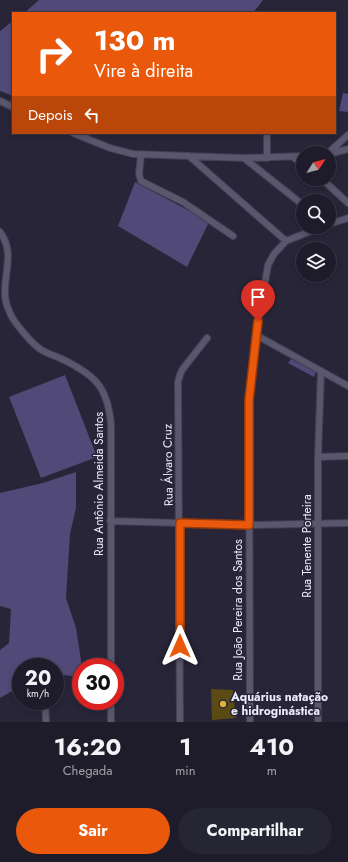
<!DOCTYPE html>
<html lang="pt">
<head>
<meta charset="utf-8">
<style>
  body { margin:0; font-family:Jost,sans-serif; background:#262533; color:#f1f3f6; height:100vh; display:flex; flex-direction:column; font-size:15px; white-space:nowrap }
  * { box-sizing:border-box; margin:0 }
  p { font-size:13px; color:#a1a1a9 }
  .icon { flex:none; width:22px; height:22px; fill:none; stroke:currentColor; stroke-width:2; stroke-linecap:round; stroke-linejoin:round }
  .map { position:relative; height:722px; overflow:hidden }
  .drawer { display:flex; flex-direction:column; background:#1e1c2b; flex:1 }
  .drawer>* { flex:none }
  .top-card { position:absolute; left:12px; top:12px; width:324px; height:122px; border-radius:0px; box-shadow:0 2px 6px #0003,0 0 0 1px #3c3a47; background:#ea580c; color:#fff; overflow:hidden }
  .needle { width:26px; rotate:54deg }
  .buttons { position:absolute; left:296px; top:146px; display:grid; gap:8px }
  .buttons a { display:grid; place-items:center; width:40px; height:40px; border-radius:50%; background:#1e1c2b; box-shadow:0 2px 6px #0003,0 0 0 1px #3c3a47; font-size:20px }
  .speed { position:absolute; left:12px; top:658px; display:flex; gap:8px; font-size:20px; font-weight:700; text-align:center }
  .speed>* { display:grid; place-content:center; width:52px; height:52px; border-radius:50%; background:#1e1c2b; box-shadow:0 2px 6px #0003,0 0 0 1px #3c3a47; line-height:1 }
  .speed small { font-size:10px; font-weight:400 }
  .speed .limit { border:6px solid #d22; background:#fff; color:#111 }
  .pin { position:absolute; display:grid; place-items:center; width:34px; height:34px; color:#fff; margin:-41px -17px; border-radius:50% 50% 50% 0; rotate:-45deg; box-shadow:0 0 4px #0007 }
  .pin .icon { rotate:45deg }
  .me { position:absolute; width:44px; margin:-22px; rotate:0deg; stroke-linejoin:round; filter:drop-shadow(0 0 3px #0008) }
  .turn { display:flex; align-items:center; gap:14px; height:84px; padding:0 16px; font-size:18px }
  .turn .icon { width:52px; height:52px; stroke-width:2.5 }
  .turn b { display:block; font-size:28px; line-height:34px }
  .then { display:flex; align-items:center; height:38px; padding:0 16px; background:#0003; gap:8px; font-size:15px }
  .eta { display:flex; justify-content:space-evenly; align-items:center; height:68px; text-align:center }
  .eta b { font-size:24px; font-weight:700; line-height:28px }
  .primary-button { display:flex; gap:8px; margin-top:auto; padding:8px 16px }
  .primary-button a { flex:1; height:46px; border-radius:24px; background:#ea580c; color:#fff; font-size:16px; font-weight:700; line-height:46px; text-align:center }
  .primary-button a+a { background:#262533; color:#f1f3f6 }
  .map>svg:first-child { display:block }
</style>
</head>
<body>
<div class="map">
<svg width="348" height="722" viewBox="0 0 348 722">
  <rect width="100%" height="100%" fill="#282539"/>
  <!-- green -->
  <path fill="#514977" d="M39,0H263L253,13H24Z
    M13,21V96L0,91V31Z
    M343,93L348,94V112L339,111Z
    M135,182L199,216L210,220L187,267L118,226Z
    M291,359L316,372L314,377L288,363Z
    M65,375L97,457L41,478L9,397Z
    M76,472V508L70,534L66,598L76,628L82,667H81V677L55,674V667H21V686L0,698V650L9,643L11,609L0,606V493L43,483Z"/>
  <!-- building -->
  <path fill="#5c4a13" d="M211,689L233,690L236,718L212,720Z"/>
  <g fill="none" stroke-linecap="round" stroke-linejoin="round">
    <!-- minor casing -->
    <g stroke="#413f50" stroke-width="8">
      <path id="minor" d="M0,101L13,107
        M73,133L110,148L133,154L244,158L303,156
        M267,133V158
        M328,153L348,135
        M329,154L348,149
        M141,155L139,174L141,181L183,202L233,236
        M189,156L286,241
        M293,157L303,164
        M244,158L303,205
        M322,179L348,203
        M329,224L348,218
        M0,232C15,252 4,272 5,294C5,303 10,315 15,322C22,331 30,342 40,349C46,353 55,356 62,359C95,375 108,387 111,425V667
        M256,335L348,386
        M318,457L348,456
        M110,521L249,525L348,523
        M45,701L46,722
        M111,701V722
        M180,722L178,382L180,375L182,370L207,338
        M250,722L249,400L256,335L268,265L274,254L286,241L321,227
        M318,722V457L321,371"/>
    </g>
    <!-- minor -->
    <use href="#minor" stroke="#59576d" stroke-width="6"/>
  </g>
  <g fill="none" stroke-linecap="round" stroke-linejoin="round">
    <!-- route casing -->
    <g stroke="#983908" stroke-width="10">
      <path id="route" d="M180,646V523L249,525V400L258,321"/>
    </g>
    <!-- route -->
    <use href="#route" stroke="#ea580c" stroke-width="7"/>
  </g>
  <!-- markers -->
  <circle fill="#dbb233" stroke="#282539" stroke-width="1.5" cx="223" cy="704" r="4"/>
  <g text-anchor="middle" stroke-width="3" stroke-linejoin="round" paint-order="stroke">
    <!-- street labels -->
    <g font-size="12" fill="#ecebf9" stroke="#282539">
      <text transform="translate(168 465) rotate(-91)" y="4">Rua Álvaro Cruz</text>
      <text transform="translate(99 484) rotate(-90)" y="4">Rua Antônio Almeida Santos</text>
      <text transform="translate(307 546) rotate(-90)" y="4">Rua Tenente Porteira</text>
      <text transform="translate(238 610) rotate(-90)" y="4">Rua João Pereira dos Santos</text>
    </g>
    <!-- poi labels -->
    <g font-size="12" font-weight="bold" fill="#ecebf9" stroke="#282539" text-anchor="start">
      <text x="231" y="701">Aquárius natação<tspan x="231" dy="14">e hidroginástica</tspan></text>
    </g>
  </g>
</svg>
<div class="buttons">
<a><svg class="needle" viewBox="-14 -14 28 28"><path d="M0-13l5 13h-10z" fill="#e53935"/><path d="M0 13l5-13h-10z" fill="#a1a1a9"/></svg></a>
<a><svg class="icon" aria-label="search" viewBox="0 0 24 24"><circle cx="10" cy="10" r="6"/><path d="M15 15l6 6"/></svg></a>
<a><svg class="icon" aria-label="layers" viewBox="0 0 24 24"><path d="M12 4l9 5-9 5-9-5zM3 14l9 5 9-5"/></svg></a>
</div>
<div class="speed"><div>20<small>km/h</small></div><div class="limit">30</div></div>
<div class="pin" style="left:258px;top:321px;background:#d93025"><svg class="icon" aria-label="arrive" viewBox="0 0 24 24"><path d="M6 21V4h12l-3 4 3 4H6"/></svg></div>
<svg class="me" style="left:180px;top:646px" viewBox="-20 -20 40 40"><path d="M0-17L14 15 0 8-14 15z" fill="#ea580c" stroke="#fff" stroke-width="4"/></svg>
<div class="top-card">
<div class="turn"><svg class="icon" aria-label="right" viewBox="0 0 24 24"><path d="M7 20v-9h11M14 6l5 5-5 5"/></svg><div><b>130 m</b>Vire à direita</div></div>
<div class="then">Depois<svg class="icon" aria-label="left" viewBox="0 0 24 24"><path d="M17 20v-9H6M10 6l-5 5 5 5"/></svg></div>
</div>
</div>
<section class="drawer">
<div class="eta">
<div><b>16:20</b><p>Chegada</p></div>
<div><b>1</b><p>min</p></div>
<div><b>410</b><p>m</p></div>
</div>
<div class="primary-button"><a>Sair</a><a>Compartilhar</a></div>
</section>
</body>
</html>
